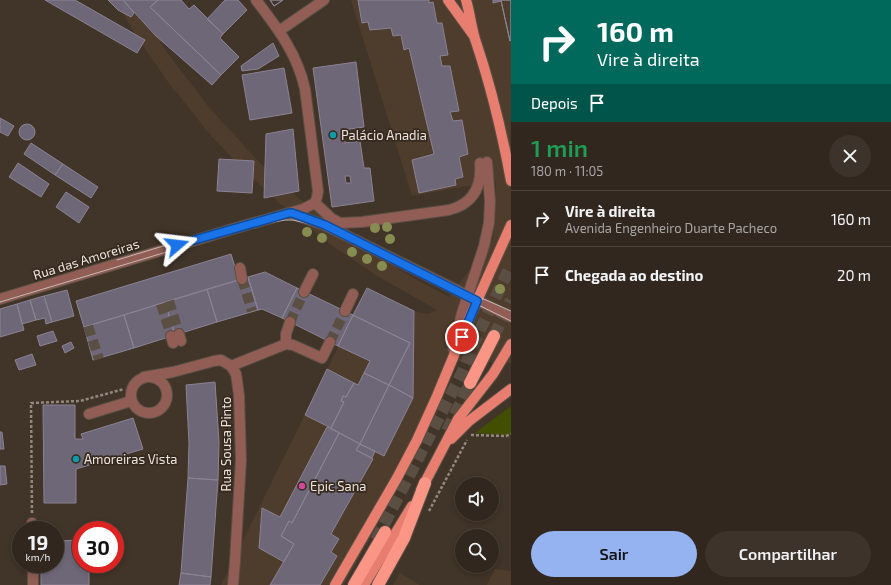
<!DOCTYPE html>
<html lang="pt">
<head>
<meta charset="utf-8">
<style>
  body { margin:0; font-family:"Exo 2",sans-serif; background:#3d332b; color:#f1f3f6; height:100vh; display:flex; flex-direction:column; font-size:15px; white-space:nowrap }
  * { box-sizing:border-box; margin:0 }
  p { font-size:13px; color:#a8a5a4 }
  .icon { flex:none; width:22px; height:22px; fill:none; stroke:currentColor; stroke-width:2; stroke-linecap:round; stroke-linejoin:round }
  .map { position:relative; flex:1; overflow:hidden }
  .side { display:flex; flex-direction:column; background:#31271e; width:380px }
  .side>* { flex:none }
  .guide { background:#00695c; color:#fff; overflow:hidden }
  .tools { position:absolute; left:455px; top:477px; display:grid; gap:8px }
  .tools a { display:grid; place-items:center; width:44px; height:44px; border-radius:50%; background:#31271e; box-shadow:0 2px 6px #0003,0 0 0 1px #4c443c; font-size:20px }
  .speed { position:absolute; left:12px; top:521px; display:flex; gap:8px; font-size:20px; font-weight:700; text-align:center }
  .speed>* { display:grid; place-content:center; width:52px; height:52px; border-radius:50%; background:#31271e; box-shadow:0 2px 6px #0003,0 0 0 1px #4c443c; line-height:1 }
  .speed small { font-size:10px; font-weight:400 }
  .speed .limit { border:6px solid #d22; background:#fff; color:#111 }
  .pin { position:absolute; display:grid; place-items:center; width:34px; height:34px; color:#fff; margin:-17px; border:2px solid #fff; border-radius:50%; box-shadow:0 1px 4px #0007 }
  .me { position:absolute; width:44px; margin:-22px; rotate:73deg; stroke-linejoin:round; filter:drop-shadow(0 0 3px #0008) }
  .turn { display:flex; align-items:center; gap:14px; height:84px; padding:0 20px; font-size:18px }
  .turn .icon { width:52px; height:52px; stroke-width:2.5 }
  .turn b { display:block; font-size:28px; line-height:34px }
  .then { display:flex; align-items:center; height:38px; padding:0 20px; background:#0003; gap:8px; font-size:15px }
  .round { display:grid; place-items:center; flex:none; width:42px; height:42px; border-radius:21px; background:#3d332b }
  .summary { display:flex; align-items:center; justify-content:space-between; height:68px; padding:0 20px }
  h1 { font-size:24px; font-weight:600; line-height:30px; color:#1e9e55 }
  .action { display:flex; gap:8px; margin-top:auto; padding:8px 20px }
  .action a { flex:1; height:46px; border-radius:24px; background:#95b2f1; color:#111; font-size:16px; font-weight:600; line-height:46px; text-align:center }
  .action a+a { background:#3d332b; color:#f1f3f6 }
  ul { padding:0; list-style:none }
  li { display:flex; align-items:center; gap:12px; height:56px; padding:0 20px; border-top:1px solid #4c443c }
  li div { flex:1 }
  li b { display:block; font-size:15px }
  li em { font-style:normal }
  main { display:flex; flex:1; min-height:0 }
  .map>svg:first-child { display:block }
</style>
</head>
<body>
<main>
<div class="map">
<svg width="511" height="585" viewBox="0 0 511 585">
  <rect width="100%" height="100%" fill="#413428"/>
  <!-- built -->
  <path fill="#4e3c2c" d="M115,0H134L166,51L209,107L258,161L290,191L326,220L366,249L410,276L449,297L493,239L496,181L412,196L351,0H511V363L456,361L411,459L388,506L344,585H221L367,288L414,311L428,314L437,310L377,276L331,245L279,203L246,172L212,137L168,82L139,40Z
    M495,569L511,571V585H487Z
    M400,573L420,585H393Z"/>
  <!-- green -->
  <path fill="#434f00" d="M511,406V435L475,433Z"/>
  <!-- building -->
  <path fill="#6e6777" stroke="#8b8394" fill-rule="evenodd" d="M45,0H75L145,40L137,53Z
    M108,0H123L134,13L131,17L118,10Z
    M123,0H158L150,7L221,75L212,85L156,36Z
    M158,0H181L189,9L194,5L223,34L220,38L239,57L221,75L150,7Z
    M225,0H238L247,10L223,34L207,19Z
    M270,0H283L274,6Z
    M270,0H283L274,6Z
    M358,0H429V3L433,2L437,23H442L448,55L440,56L442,66H450L459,111L450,112L453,121L462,120L468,154L459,157L463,177L455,179L456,185L419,193L412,160L434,154L409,48L404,50L401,35L393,36L391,28L370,30L368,22L362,23Z
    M493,0H511V40L510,41L501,1L493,3Z
    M501,0H511V40L510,41Z
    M273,43L279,56L258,69L242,71L241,66Z
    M356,62L364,127L343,130L345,143L360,141L364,168H370L374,201L332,207L313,68ZM345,176H350L351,183H346Z
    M284,68L292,113L250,120L242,75Z
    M0,118L14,126L8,136L0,132Z
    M19 132a8 8 0 1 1 16 0a8 8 0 1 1-16 0Z
    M293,129L299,191L264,198L266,134Z
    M31,143L63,164L55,175L24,154Z
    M219,159L254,161L252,193L217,191Z
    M18,163L49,184L41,197L9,177Z
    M63,164L98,187L91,198L55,175Z
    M66,192L89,207L79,223L56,207Z
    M231,254L239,280L84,327L76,301Z
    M265,272L297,288L282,318L262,309L258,310L248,277Z
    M248,277L258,310L217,322L207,289Z
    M297,288L353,315L338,346L282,318Z
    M367,288L414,311L413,398L389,385L410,343L353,315Z
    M207,289L217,322L175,335L165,302Z
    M67,290L74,316L52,322L44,296Z
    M44,296L52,322L46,324L45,318L36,320L30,300Z
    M30,300L36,320L22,324L17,304Z
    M165,302L175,335L134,348L124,315Z
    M17,304L24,330L0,337V309Z
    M124,315L134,348L93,360L84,327Z
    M353,315L410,343L389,385L364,373L370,361L338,346Z
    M53,331L57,341L40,346L37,336Z
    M71,342L74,348L65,353L62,346Z
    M32,354L36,365L19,370L15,360Z
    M327,369L354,383L346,397L343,396L341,401L344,402L331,428L305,415Z
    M364,373L389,385L360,444L331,428L344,402L341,401L343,396L346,397L354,383L358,385Z
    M215,382L219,442L218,480L188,478L189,443L186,385Z
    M389,385L413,398L384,456L360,444Z
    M43,405H75V439H83L81,434L133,418L143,449L76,469V503H44Z
    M327,427L339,433L292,523L289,521L281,536L294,544L284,562L259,548L262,508L280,517Z
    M0,432H2L4,449H0Z
    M339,433L360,444L356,450L373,459L331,534L339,539L331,552L337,556L320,585H270L294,544L281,536L289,521L292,523Z
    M360,444L375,451L372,458L356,450Z
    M0,466H5L7,484L0,485Z
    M188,478L218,480L211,577L181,573Z
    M81,540V564H89V585H41V564H55V541Z
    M181,573L211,577L210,585H179Z"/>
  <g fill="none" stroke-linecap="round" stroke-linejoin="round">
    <!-- minor-tunnel -->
    <path stroke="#5b4e43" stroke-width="10" stroke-dasharray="10 5" stroke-linecap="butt" d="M242,279L252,311
      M169,301L179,334
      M161,304L171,336
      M290,322L304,292
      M88,326L99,359
      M330,342L345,311"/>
    <!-- highway-tunnel -->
    <path stroke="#5b4e43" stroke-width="12" stroke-dasharray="12 6" stroke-linecap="butt" d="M494,336L511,300
      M447,431L470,383
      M376,540L462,373L480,330L511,265"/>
    <!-- minor casing -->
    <g stroke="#5c5045" stroke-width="12">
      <path id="minor" d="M279,31L324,0
        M315,203L331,218L340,223L362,222L449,210C473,204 482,187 480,163
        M289,213L325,225L511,317
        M240,268L242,279
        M304,292L313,274
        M0,299L236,228L303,209L315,203L317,197L318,191L305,89C297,53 278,29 256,0
        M345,311L353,294
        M179,334L181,341
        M171,336L173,343
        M286,344V334L290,322
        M453,349L462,313L484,246L489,223L490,201L487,162
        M231,366L286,344L293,345L322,358L330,342
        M144,377L173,372L214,361L221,360L231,366L236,374L239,395L241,460L235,561L233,585
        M131 395a18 18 0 1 1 36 0a18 18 0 1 1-36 0Z
        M89,414L128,402L131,398
        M32,523V530
        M33,564V585"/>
    </g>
    <!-- major casing -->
    <g stroke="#5c5045" stroke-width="12">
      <path id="major" d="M448,0L474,36
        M466,0C470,13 471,26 475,39C491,86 502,132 511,181
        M451,439L469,421L511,389
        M421,490L458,419L493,374L511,344
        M335,585L397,478L417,440L437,396L472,312L511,225
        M364,585L412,506"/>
    </g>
    <!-- highway casing -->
    <g stroke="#5c5045" stroke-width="14">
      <path id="highway" d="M470,383L494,336
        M354,585L385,532
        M378,585L404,538L425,483"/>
    </g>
    <!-- path -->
    <path stroke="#93887e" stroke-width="2.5" stroke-dasharray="3 2" stroke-linecap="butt" d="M471,435L506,436L511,434
      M429,511L467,440
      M32,513L31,403L80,401L124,389"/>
    <!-- minor -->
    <use href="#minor" stroke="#915d55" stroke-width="10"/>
    <!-- major -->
    <use href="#major" stroke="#e87e6f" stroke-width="10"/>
    <!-- highway -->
    <use href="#highway" stroke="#fb9586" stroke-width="12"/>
    <!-- tram -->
    <path stroke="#c4bab2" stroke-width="1" d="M117,260L256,218L282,213L302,214L311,216L341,229L479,297L511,311
      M0,302L223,235L267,223L285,220H293L315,225L511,321"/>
  </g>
  <!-- trees -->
  <g fill="#878d51">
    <circle cx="387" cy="227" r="5"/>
    <circle cx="375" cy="228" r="5"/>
    <circle cx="307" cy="232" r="5"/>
    <circle cx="322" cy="238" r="5"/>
    <circle cx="390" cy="239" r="5"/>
    <circle cx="352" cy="252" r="5"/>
    <circle cx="367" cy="259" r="5"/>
    <circle cx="382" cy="266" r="5"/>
    <circle cx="500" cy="289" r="5"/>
  </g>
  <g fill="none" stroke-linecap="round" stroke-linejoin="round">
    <!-- route casing -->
    <g stroke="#114b97" stroke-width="10">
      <path id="route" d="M177,245L289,213H292L325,225L477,301L462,337"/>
    </g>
    <!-- route -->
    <use href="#route" stroke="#1a73e8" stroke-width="7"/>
  </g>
  <!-- markers -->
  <g fill="#0f9aa8" stroke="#362a1f" stroke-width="1.5">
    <circle cx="333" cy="135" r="4"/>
    <circle cx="76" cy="459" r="4"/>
  </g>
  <circle fill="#d1479c" stroke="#362a1f" stroke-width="1.5" cx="302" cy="486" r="4"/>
  <g text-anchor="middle" stroke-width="3.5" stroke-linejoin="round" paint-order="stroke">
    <!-- poi labels -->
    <g font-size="13" fill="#ece3dc" stroke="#362a1f" text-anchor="start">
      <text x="341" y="140">Palácio Anadia</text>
      <text x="84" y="464">Amoreiras Vista</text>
      <text x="310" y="491">Epic Sana</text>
    </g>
    <!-- street labels -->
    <g font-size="13" fill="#ece3dc" stroke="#362a1f">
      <text transform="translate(86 259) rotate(-17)" y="5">Rua das Amoreiras</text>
      <text transform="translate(226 444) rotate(-90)" y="5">Rua Sousa Pinto</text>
    </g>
  </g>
</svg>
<div class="tools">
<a><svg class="icon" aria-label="sound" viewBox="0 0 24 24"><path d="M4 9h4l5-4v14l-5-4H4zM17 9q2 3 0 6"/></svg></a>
<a><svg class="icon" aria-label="search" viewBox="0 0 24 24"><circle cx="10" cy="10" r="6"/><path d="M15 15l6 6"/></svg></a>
</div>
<div class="speed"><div>19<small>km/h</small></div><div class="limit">30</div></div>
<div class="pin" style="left:462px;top:337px;background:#d93025"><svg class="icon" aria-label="arrive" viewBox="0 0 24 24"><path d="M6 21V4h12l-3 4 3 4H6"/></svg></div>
<svg class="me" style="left:177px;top:245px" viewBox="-20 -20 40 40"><path d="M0-17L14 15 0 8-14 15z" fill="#1a73e8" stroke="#fff" stroke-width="4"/></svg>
</div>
<section class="side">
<div class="guide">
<div class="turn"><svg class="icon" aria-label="right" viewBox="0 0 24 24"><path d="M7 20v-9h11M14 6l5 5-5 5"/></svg><div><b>160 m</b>Vire à direita</div></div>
<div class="then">Depois<svg class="icon" aria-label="arrive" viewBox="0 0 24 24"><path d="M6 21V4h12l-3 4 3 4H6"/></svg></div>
</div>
<div class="summary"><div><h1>1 min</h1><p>180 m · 11:05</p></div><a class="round"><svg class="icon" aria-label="close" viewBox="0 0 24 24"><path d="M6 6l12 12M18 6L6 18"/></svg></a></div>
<ul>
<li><svg class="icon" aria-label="right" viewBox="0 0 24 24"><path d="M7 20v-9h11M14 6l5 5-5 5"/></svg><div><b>Vire à direita</b><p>Avenida Engenheiro Duarte Pacheco</p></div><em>160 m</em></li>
<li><svg class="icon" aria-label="arrive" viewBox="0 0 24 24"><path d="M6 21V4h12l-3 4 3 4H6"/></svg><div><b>Chegada ao destino</b></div><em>20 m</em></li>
</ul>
<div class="action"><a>Sair</a><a>Compartilhar</a></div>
</section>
</main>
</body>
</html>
